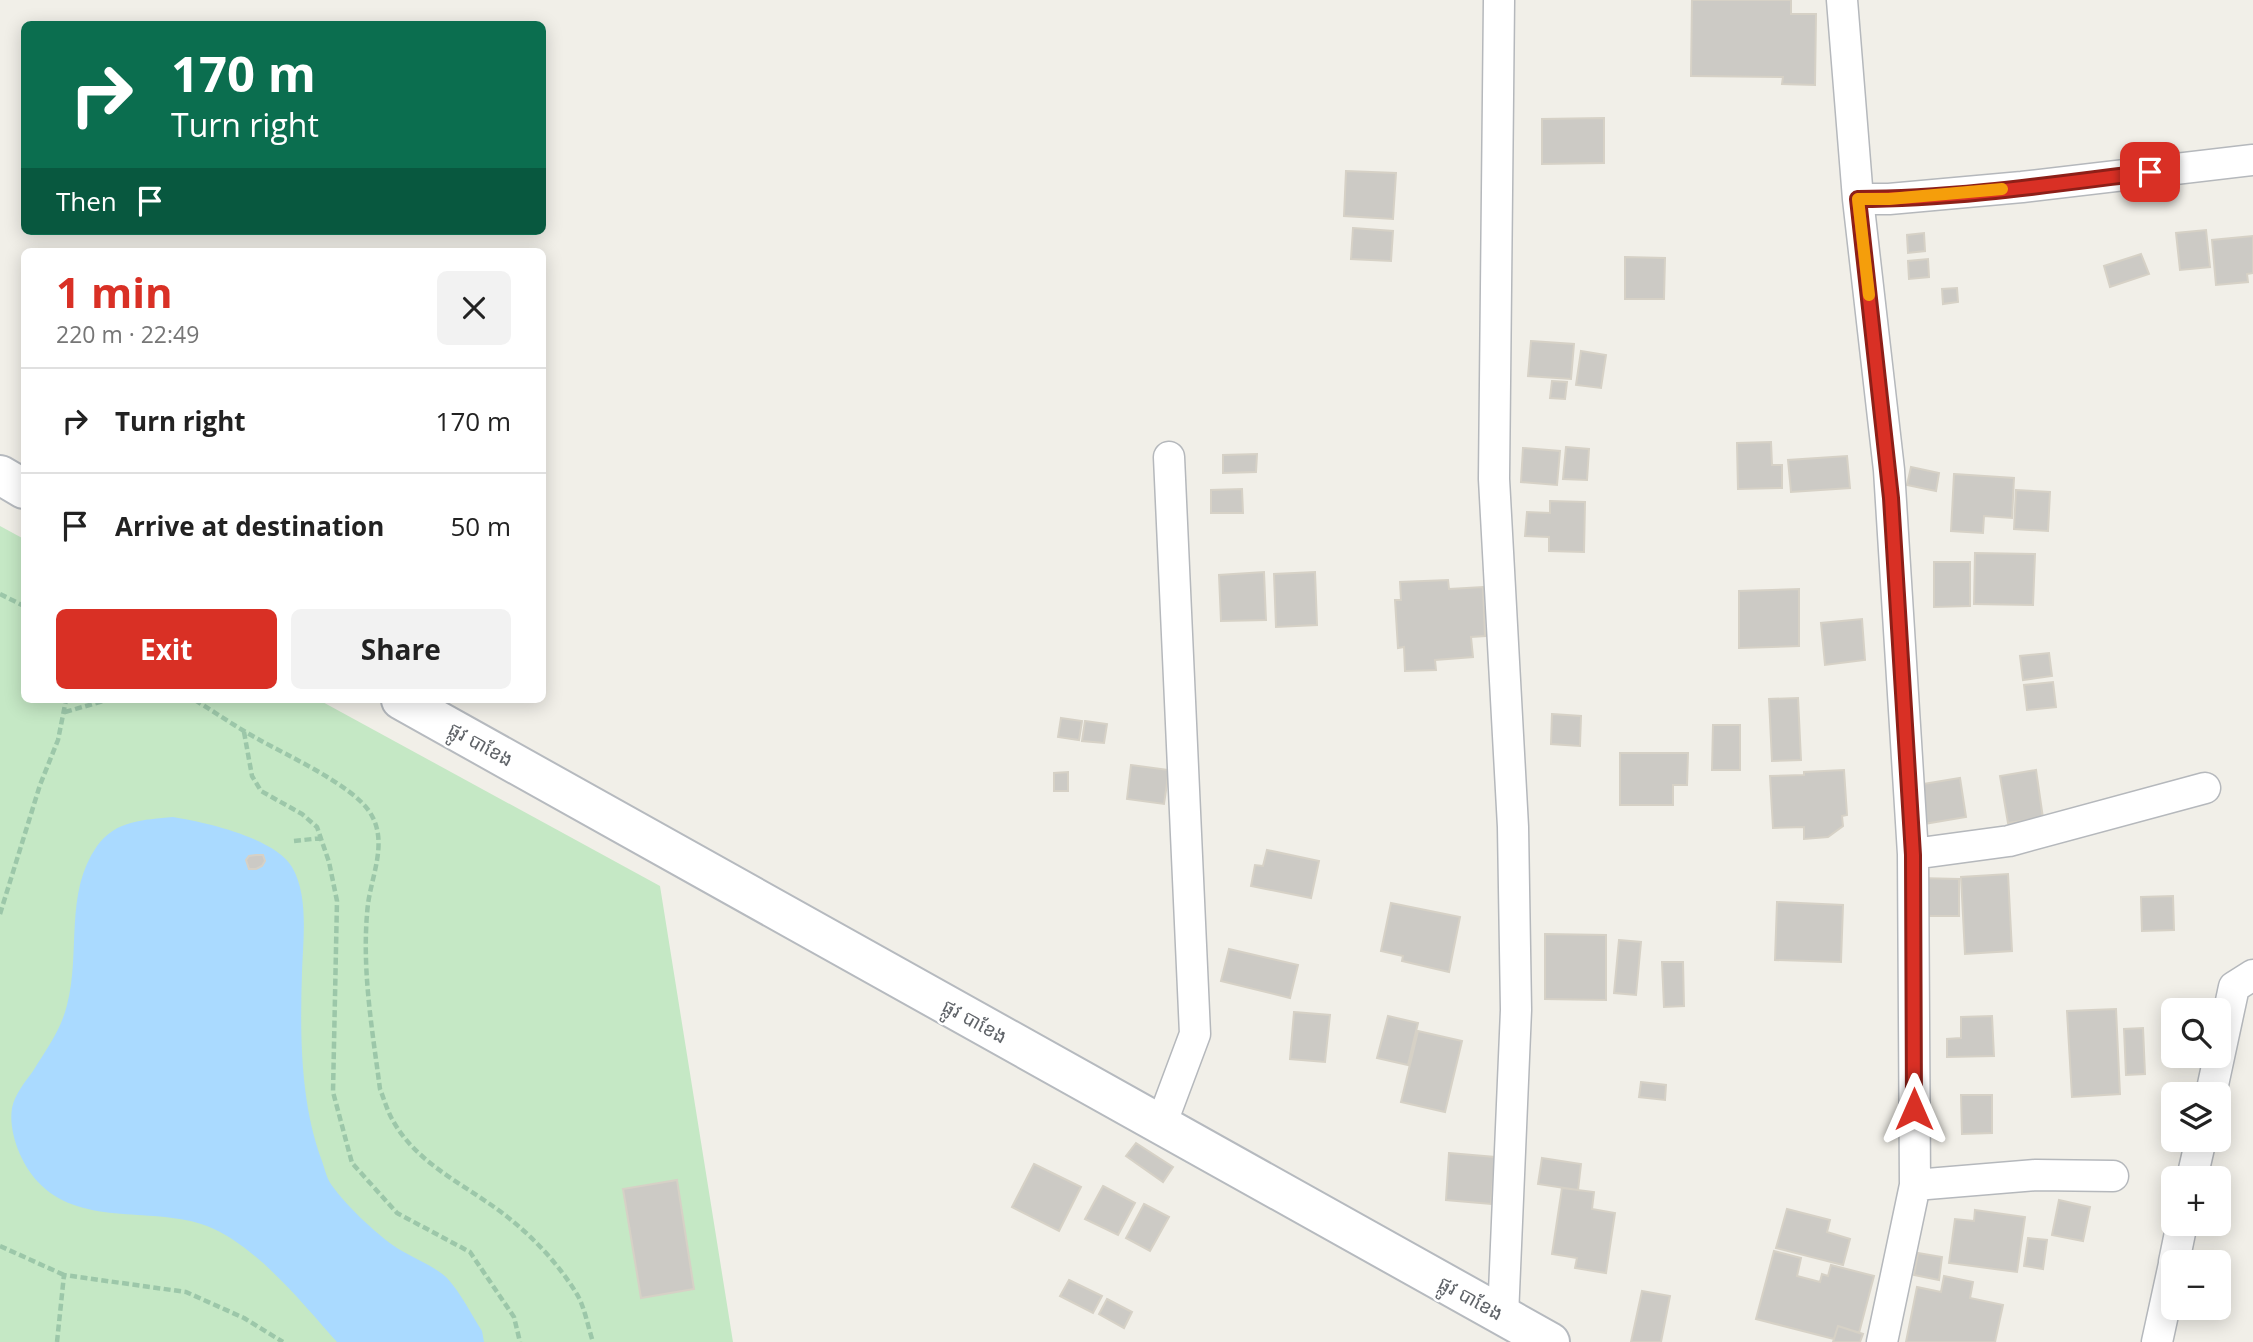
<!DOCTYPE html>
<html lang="en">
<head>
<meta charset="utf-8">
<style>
  body { margin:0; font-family:"Open Sans","Noto Sans Khmer",sans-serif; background:#f2f2f2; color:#222; height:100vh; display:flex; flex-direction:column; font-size:26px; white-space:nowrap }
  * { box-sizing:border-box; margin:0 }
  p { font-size:23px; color:#767676 }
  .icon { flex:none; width:38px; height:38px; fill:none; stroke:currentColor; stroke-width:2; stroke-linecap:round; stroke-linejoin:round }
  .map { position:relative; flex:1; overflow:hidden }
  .side { position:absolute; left:21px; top:248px; width:525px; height:455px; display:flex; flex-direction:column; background:#fff; border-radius:10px; box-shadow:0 4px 18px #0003 }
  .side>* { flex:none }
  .banner { position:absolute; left:21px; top:21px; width:525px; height:214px; border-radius:10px; box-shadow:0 4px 18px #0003; background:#0b6e4f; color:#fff; overflow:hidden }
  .tools { position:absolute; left:2161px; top:998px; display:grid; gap:14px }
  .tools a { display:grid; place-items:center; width:70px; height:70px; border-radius:10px; background:#fff; box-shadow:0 4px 18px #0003; font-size:35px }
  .pin { position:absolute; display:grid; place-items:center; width:60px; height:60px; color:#fff; margin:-30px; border-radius:14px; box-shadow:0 4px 10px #0006 }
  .me { position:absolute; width:77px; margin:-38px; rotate:0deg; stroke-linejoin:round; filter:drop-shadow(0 0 5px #0008) }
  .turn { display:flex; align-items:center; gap:24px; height:147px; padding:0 35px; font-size:32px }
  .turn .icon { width:91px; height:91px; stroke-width:2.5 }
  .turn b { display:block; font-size:49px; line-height:60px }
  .then { display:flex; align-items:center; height:66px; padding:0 35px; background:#0003; gap:14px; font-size:26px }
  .round { display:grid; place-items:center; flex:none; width:74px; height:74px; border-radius:10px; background:#f2f2f2 }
  .head { display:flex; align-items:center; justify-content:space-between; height:119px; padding:0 35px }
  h1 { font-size:42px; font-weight:700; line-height:52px; color:#d93025 }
  .action { display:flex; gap:14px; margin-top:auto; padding:14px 35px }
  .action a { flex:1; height:80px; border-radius:10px; background:#d93025; color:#fff; font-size:28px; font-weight:700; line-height:80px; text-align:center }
  .action a+a { background:#f2f2f2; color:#222 }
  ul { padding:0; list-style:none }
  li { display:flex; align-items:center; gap:21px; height:105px; padding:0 35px; border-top:2px solid #e0e0e0 }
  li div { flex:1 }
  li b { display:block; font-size:26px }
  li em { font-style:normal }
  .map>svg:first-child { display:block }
</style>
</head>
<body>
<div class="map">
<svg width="2253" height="1342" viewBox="0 0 2253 1342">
  <rect width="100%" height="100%" fill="#f1efe8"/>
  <!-- green -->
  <path fill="#c5e8c5" d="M0,526L24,539V700H319L660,886L733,1342H0Z"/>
  <!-- water -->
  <path fill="#aadaff" d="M173,817C205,822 275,838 292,867C309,896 303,940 302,972C300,1034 300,1102 322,1161C324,1167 326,1175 329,1181C341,1201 377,1235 397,1248C411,1257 436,1267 447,1278C461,1293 471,1314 482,1331L484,1342H337C302,1303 257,1246 207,1226C155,1206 84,1227 41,1185C22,1167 8,1133 12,1108C15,1094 25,1082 33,1071C46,1050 61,1030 67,1005C81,953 64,893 97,846C116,820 143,820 173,817Z"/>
  <!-- building -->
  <path fill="#cccac5" stroke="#d6d1c6" stroke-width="2" d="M1692,0H1791V14H1816L1815,85L1782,84L1783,77L1691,76Z
    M1604,118V163L1542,164V119Z
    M1346,171L1396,173L1393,219L1344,216Z
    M1353,228L1393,231L1391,261L1351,259Z
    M2206,230L2210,267L2180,270L2176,233Z
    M1924,233L1925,251L1908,253L1907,235Z
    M2253,236V273L2247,274L2248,282L2216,285L2212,240Z
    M2141,254L2149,274L2110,287L2104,266Z
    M1625,257L1665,258L1664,299H1625Z
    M1928,259L1929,277L1909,279L1908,261Z
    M1957,288L1958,302L1943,304L1942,289Z
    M1531,341L1574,344L1571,379L1528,376Z
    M1581,351L1606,355L1601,388L1576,385Z
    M1552,381L1567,382L1565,399L1550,398Z
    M1771,442L1772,465H1782V488L1738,489L1737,443Z
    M1566,447L1589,449L1587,480L1563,479Z
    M1523,448L1560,451L1557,485L1521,482Z
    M1257,454L1256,472L1223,473V455Z
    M1847,456L1850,488L1791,492L1788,460Z
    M1911,467L1939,473L1936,491L1907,485Z
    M1954,474L2014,478L2012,518L1984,516L1983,533L1951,531Z
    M1242,489L1243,513H1211V490Z
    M2016,490L2050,492L2048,531L2014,529Z
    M1550,501L1585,502L1584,552L1549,551V537L1525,536L1527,512L1550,513Z
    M1975,553L2035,554L2033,605L1974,604Z
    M1934,562H1970V606L1934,607Z
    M1264,572L1266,620L1221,621L1219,575Z
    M1315,572L1317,625L1276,627L1274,574Z
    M1448,580L1449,589L1483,587L1485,636L1471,637L1473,657L1435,660L1436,670L1405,671L1404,647L1398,648L1395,600H1401L1400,582Z
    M1799,589V646L1739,648V591Z
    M1862,619L1865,660L1825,665L1821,623Z
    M2049,653L2052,676L2023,680L2020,656Z
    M2053,682L2056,707L2027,710L2024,685Z
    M1798,698L1801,760L1772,761L1769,699Z
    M1552,714L1581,716L1580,746L1551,744Z
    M1061,718L1082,721L1079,740L1058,737Z
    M1085,721L1107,724L1104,743L1082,741Z
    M1713,725H1740V770H1712Z
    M1620,753H1688L1687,785H1673V805H1620Z
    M1131,765L1169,770L1164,804L1127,799Z
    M1844,770L1847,815L1842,816L1843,826L1828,837L1804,839V827L1773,828L1770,776L1804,775V772Z
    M2036,770L2043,818L2008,823L2000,776Z
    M1068,772V791H1054V773Z
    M1960,778L1966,817L1924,824L1917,785Z
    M1267,850L1319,861L1311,898L1251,886L1255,865L1263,866Z
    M256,855H263L265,861L262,866L256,869H249L246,860L249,856Z
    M2008,874L2012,951L1965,954L1961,877Z
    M1918,878L1959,879V916H1917Z
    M2173,896L2174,930L2142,931L2141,897Z
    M1777,902L1843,905L1841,962L1775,960Z
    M1391,903L1460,917L1449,972L1402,961L1403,956L1381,951Z
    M1545,934L1606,935V1000L1545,999Z
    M1619,940L1641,942L1636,995L1614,993Z
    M1229,949L1298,965L1290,998L1221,981Z
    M1662,962H1683L1684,1006L1664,1007Z
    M2116,1009L2120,1094L2072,1097L2067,1011Z
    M1294,1012L1330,1015L1325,1062L1290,1059Z
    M1388,1016L1418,1023L1408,1065L1377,1058Z
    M1992,1016L1994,1056L1947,1057V1039L1961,1038V1017Z
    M2143,1028L2145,1074L2126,1075L2124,1029Z
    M1418,1031L1462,1041L1445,1112L1401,1102Z
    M1641,1082L1666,1085L1665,1100L1639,1097Z
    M1961,1095H1992V1133L1962,1134Z
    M1136,1143L1173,1167L1163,1182L1126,1156Z
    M1449,1153L1495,1157L1491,1204L1446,1200Z
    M1542,1158L1581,1164L1578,1190L1538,1184Z
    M1034,1164L1081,1187L1059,1231L1012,1207Z
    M677,1180L694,1289L641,1298L623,1189Z
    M1103,1186L1135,1203L1118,1235L1085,1219Z
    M1562,1188L1594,1192L1592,1209L1615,1213L1606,1273L1575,1268L1577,1258L1552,1254Z
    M2059,1200L2090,1207L2083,1241L2052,1235Z
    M1144,1204L1169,1217L1150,1251L1126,1238Z
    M1787,1209L1830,1220L1827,1232L1850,1239L1843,1265L1776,1248Z
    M1975,1210L2025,1217L2017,1272L1949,1263L1955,1219L1974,1221Z
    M2028,1238L2047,1240L2043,1269L2024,1266Z
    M1774,1251L1801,1258L1797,1276L1820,1282L1822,1274L1828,1276L1831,1265L1874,1276L1859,1333L1838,1326L1834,1339L1756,1319Z
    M1918,1253L1942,1257L1939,1280L1914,1275Z
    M1944,1276L1973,1282L1970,1298L2003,1305L1995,1342H1906L1917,1287L1941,1292Z
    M1069,1280L1102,1296L1093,1313L1060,1296Z
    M1642,1291L1670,1296L1661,1342H1631Z
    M1107,1299L1132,1312L1124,1328L1099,1314Z
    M1838,1326L1863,1334L1860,1342H1833Z"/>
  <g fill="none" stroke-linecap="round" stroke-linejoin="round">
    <!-- street casing -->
    <g stroke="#b5b8bc" stroke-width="33">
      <path id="street" d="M1499,0L1494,479L1513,827L1516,1010L1503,1316
        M1842,0L1858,199L1889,470L1913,854L1915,1185L1882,1342
        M1858,199H1889L2022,187L2253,160
        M1913,854L2009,841L2205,788
        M2211,1094L2234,987L2253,975
        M1161,1125L1195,1034L1169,457
        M2192,1178L2201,1139
        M1915,1185L2036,1175L2113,1176
        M2174,1262L2182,1223
        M2157,1342L2174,1264"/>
    </g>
    <!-- secondary casing -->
    <g stroke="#b6babf" stroke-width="42">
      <path id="secondary" d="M0,475L24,489
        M401,700L1550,1342"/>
    </g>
    <!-- path -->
    <path stroke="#9cc7a9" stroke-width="4.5" stroke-dasharray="7 3.5" stroke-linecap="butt" d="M0,594L24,606
      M195,700C216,713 236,727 258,739C288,756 350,784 369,811C389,840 372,874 368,904C361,966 372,1028 380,1089C384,1099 387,1110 392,1119C417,1166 471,1187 510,1219C536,1240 561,1267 578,1296C585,1309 588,1327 593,1342
      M65,712L107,700
      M244,732L252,776L261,791L302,814L317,827L329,862L337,901L333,1092L352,1163L397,1213L470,1252L514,1317L520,1342
      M294,841L322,838
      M0,914L40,785L58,740L66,700
      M0,1246L64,1275
      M57,1342L64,1275L186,1292L244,1318L283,1342"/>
    <!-- street -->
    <use href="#street" stroke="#fff" stroke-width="30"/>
    <!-- secondary -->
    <use href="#secondary" stroke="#fff" stroke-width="38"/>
  </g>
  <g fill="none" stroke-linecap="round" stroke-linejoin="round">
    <!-- route casing -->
    <g stroke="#8d1f18" stroke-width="18">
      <path id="route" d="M1914,1109L1913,855L1891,498L1858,199C1954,199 2055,184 2150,172"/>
    </g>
    <!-- route -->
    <use href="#route" stroke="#d93025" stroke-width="12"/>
    <!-- slow -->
    <path stroke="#f59e0b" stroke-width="12" d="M1869,295L1858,199H1889L2002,189"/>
  </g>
  <g text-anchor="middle" stroke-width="5" stroke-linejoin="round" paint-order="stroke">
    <!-- street labels -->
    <g font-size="19" fill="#5f6368" stroke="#fff">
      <text transform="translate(481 744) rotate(29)" y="7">ផ្លូវ បាខែង</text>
      <text transform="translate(975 1021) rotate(29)" y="7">ផ្លូវ បាខែង</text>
      <text transform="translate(1471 1298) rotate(29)" y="7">ផ្លូវ បាខែង</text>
    </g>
  </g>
</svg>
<div class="tools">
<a><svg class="icon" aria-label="search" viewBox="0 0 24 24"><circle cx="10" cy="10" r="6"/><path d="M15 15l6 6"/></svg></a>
<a><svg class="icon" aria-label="layers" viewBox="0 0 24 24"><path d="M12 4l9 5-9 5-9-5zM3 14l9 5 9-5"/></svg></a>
<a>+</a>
<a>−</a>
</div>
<div class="pin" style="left:2150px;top:172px;background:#d93025"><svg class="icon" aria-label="arrive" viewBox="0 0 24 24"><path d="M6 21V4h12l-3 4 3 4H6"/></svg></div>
<svg class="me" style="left:1914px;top:1109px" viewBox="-20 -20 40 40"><path d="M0-17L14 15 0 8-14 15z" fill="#d93025" stroke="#fff" stroke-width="4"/></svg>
<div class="banner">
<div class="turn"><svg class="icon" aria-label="right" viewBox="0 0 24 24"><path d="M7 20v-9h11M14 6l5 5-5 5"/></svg><div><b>170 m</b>Turn right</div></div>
<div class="then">Then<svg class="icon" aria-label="arrive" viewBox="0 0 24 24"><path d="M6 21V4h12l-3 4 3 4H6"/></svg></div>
</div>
<section class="side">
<div class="head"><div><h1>1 min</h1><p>220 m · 22:49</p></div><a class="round"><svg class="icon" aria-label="close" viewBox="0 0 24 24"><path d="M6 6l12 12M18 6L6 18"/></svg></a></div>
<ul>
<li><svg class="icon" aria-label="right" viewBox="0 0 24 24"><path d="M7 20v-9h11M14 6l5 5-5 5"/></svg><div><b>Turn right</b></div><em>170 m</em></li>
<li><svg class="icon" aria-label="arrive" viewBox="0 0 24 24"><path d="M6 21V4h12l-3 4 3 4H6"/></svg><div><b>Arrive at destination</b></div><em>50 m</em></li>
</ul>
<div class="action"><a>Exit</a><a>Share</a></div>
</section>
</div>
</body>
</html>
